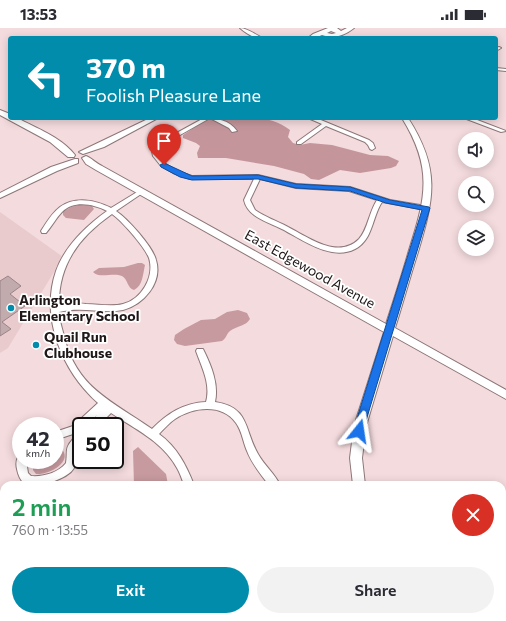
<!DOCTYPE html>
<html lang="en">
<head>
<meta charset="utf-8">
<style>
  body { margin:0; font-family:Commissioner,sans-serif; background:#f2f2f3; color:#2b2b33; height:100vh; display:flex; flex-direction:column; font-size:15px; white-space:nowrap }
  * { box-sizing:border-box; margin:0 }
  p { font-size:13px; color:#7c7c81 }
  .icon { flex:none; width:22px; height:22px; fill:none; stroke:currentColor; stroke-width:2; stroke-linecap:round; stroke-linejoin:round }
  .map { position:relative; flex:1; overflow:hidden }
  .sheet { position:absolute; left:0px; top:453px; width:506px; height:140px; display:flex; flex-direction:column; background:#fff; border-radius:12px 12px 0 0; box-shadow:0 2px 10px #0003 }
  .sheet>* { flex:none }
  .guide { position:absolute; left:8px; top:8px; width:490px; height:84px; border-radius:4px; box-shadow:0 2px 10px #0003; background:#018cab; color:#fff; overflow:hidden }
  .buttons { position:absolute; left:458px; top:104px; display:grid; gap:8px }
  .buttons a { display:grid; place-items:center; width:36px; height:36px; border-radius:50%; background:#fff; box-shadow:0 2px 10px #0003; font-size:20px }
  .speed { position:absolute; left:12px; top:389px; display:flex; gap:8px; font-size:20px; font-weight:700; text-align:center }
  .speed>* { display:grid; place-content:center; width:52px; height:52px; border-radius:50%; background:#fff; box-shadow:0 2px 10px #0003; line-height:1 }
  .speed small { font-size:10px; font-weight:400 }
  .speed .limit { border:2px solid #111; border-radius:6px; background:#fff; color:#111 }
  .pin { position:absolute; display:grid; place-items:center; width:34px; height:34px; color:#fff; margin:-41px -17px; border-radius:50% 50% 50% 0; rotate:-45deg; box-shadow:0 0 4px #0007 }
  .pin .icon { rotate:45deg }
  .me { position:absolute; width:44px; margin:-22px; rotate:15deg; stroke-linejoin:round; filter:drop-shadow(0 0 3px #0008) }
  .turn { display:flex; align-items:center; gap:14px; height:84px; padding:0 12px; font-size:18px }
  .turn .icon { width:52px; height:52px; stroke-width:2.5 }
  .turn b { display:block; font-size:28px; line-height:34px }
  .round { display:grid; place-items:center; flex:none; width:42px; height:42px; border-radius:21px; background:#f2f2f3 }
  .summary { display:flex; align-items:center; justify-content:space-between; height:68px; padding:0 12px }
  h1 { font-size:24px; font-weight:600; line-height:30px; color:#1e9e55 }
  .primary-button { display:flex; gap:8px; margin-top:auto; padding:8px 12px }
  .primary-button a { flex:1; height:46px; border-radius:24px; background:#018cab; color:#fff; font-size:16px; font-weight:600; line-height:46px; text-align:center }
  .primary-button a+a { background:#f2f2f3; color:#2b2b33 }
  .status { display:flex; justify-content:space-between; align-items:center; height:28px; padding:0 20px; background:#fff; direction:ltr }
  .status svg { height:11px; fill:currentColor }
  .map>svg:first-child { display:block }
</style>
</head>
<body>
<div class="status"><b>13:53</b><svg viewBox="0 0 49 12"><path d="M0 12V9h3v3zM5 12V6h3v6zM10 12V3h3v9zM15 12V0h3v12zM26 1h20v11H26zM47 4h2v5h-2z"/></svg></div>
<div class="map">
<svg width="506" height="593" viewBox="0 0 506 593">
  <rect width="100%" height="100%" fill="#f4dbde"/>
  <!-- built -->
  <path fill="#eacbcd" d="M0,184L63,229L8,320L0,325Z"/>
  <!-- forest -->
  <path fill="#c4969c" d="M209,90C235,90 268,84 290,102L288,109L293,115L300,117L310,115L332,117L370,127L388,128L399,133L396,138L391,140L360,145L340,142L319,152L311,151L304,146L274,138L226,130H198L197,125L200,118L196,115L183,110V107Z"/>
  <!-- water -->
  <path fill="#c79a9f" d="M83,176L92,178L94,181L84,192L66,190L63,187V184L71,179Z
    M138,235H142L145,237C143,245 143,258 134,262C127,260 128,251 122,248C113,244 100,251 93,244L99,240L124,239Z
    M238,282L247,285L250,291C246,298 237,298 230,303C226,306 227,310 222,313L185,318L177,316L174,312L175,307L184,301L201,292L215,291L227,284Z
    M55,417C79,428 53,447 36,446L33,442L32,432H37L38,435L43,438L48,437L55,432Z
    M138,419L166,446L168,457H134L133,423Z"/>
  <!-- building -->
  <path fill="#c2abad" stroke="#9a8487" d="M8,248L21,258L10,266L25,278L2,294L11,301L0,308V253Z"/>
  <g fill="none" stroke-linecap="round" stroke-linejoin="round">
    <!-- minor casing -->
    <g stroke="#8c7678" stroke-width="2">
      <path id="minor" d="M240,0C246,0 257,7 262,10C253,10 247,6 240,0Z
        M499,19L501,20L496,23V20Z
        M496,40L506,41V43L496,42Z
        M204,90C217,90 229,92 237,103L232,104L229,100L210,90L166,115L158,123L159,128L166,136L177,143L192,148L258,147L296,156L350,159L390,172L426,178L429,180L426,182L382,174C372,189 373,212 355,221C332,233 304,213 284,202C269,194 248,190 244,172L254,151H190L173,145L161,138L153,128L152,123L162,113ZM260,151L296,160L349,163L377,172C369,184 368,201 359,211C338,232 308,209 288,199C277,193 265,189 255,182L250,172Z
        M308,90H316L369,112L373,115L375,120L372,122L370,121L368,117L365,114L326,98L301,116H297V114L322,96Z
        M464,90H472L506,103L501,104Z
        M142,161L145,163L144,164L116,183C127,190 153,219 156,232C163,255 143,277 123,282C102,286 82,278 59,284C59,292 62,300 64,308C76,360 112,373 152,401C167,386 183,375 206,374C211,356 202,340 196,323L197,321H203C211,337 219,356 215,374C250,379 244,402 258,426C264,437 275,446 280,457H269C261,447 252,436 247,423C243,414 242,403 236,395C222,375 193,379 175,391C169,395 164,401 159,406C177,419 186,437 194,457H184C182,451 180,445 177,440C162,413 135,401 111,385L98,398H87L97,387L85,398H81V402L79,404L55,412V404L73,398L98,375C62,343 40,290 56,243C65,218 86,198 107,183C93,176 74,172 62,184C56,190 52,198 46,205H42L41,203C46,195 52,185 60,179C75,168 96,172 111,180ZM112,186C122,193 144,218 149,230C155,249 141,272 123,276C111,279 98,276 86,276C77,275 68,276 59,278C58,237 79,209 112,186Z
        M81,405V415L76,421C76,428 77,434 74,440C68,451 35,462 24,455C20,452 18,446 17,441C16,437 16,433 18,429L21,428V432H26L28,445L31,448C43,449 58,445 66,435C68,423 64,421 73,411C76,408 77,406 81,405Z
        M4,554V570L0,572V556Z
        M108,589H120L121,593H109Z
        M132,589H145L143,593H130Z
        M169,589H183L185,593H171Z
        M254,589H275L277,593H256Z
        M319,589H349V593H317Z"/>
    </g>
    <!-- major casing -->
    <g stroke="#8c7678" stroke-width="2">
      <path id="major" d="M328,0H337L341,3L347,0H354C344,8 333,11 322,7L315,10H308L313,6ZM331,3L336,5L332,6L327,5Z
        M0,82L10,86V90H17C36,100 61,109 75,127L74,129H68L50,114L0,87Z
        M150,90H158L104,119L83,126L79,124Z
        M402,90H408C441,141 434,170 418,224C410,249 403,275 395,300L506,362V371L393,308L366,398L362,430L365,457H353L350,430L354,398L384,304L96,142L86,136L82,130L86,128C90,129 97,136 102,138L386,296C394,271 402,247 409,222C426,169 433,140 402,90Z
        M75,131H78V135L57,143L0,170V165L51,139Z
        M407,589H422L423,593H408Z"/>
    </g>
    <!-- minor -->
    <use href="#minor" fill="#fff" fill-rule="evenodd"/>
    <!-- major -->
    <use href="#major" fill="#fff" fill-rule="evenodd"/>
  </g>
  <!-- route -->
  <path fill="#1a73e8" stroke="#114b97" d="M164,135L192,148L258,147L296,156L350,159L390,172L429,179L430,180L362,406L359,408L355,406L353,403L422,182L386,175L350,163L296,160L258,151L192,152L180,149L161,139L160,137Z"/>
  <!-- markers -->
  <g fill="#018cab" stroke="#fff" stroke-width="1.5">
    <circle cx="11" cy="280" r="4"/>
    <circle cx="36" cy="317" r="4"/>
  </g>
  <g text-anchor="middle" stroke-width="3.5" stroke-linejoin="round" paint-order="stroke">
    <!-- street labels -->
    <g font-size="14" fill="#1f1718" stroke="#fff">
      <text transform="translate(310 241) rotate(29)" y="5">East Edgewood Avenue</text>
    </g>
    <!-- poi labels -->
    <g font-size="14" font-weight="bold" fill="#1f1718" stroke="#fff" text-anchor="start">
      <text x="19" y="277">Arlington<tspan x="19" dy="16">Elementary School</tspan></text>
      <text x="44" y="314">Quail Run<tspan x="44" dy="16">Clubhouse</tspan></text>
    </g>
  </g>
</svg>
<div class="buttons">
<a><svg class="icon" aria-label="sound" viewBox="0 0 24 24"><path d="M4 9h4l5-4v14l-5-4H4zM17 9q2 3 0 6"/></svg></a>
<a><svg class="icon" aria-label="search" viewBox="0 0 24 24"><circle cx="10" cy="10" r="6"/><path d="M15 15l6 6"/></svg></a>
<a><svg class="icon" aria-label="layers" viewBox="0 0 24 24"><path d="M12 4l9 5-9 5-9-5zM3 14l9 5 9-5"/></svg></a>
</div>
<div class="speed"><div>42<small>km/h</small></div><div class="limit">50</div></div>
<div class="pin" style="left:164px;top:137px;background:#d93025"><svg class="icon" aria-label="arrive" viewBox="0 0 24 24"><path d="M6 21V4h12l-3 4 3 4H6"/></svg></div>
<svg class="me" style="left:359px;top:403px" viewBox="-20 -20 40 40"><path d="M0-17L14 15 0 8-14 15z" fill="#1a73e8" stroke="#fff" stroke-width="4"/></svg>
<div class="guide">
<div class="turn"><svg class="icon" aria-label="left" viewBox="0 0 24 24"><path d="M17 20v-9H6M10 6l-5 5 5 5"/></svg><div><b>370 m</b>Foolish Pleasure Lane</div></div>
</div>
<section class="sheet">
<div class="summary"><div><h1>2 min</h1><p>760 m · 13:55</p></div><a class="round" style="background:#d93025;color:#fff"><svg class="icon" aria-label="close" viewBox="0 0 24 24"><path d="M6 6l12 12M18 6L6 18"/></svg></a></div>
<div class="primary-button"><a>Exit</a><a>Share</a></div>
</section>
</div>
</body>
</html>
